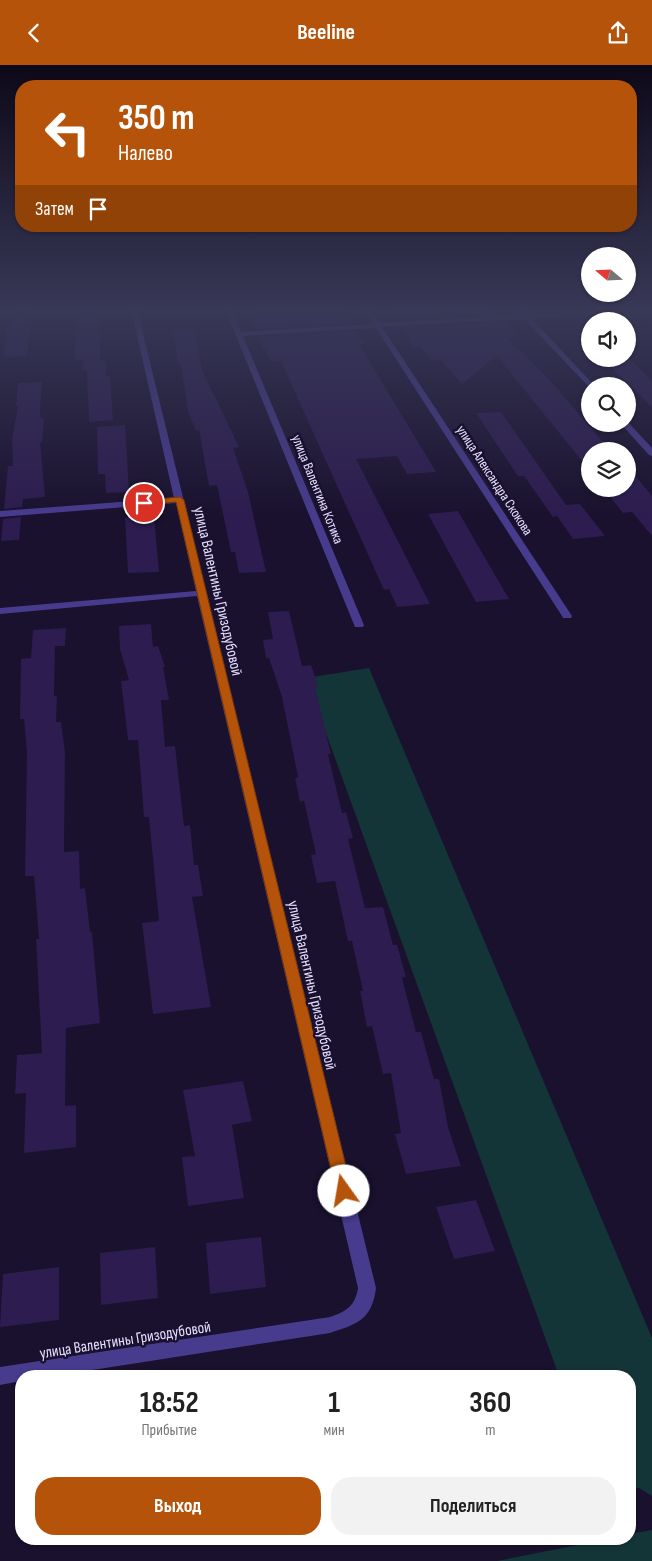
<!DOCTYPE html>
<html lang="ru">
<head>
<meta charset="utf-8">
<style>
  body { margin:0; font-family:"Sofia Sans Condensed",sans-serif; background:#f2f2f2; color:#222; height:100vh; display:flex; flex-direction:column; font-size:19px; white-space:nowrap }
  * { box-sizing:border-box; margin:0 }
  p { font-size:16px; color:#767676 }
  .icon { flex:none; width:28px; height:28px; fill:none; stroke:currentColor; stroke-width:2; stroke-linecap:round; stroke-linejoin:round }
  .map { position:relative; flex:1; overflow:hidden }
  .side { position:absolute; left:15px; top:1305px; width:621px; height:175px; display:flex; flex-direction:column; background:#fff; border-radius:20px; box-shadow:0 1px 4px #0004 }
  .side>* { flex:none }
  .top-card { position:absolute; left:15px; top:15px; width:622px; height:152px; border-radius:20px; box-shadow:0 1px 4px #0004; background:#b45309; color:#fff; overflow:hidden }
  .needle { width:32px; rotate:289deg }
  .fabs { position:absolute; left:581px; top:182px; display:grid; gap:10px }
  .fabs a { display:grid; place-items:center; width:55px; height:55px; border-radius:50%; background:#fff; box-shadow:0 1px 4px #0004; font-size:25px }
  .pin { position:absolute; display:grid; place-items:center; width:42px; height:42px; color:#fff; margin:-21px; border:2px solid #fff; border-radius:50%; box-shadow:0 1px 5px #0007 }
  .me { position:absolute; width:55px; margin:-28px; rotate:347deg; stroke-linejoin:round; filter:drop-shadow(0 0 4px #0008) }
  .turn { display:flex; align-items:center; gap:18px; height:105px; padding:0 20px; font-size:22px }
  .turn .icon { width:65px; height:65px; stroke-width:2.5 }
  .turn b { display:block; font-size:35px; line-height:42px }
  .then { display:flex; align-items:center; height:48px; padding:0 20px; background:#0003; gap:10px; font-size:19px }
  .eta { display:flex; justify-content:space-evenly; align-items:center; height:85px; text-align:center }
  .eta b { font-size:30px; font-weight:700; line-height:35px }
  .cta { display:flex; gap:10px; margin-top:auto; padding:10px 20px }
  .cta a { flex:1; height:58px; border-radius:20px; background:#b45309; color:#fff; font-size:20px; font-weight:700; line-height:58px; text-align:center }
  .cta a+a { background:#f2f2f2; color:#222 }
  header { display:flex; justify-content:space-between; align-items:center; height:65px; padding:0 20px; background:#b45309; color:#fff; font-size:22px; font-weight:700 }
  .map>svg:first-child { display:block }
</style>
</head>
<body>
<header><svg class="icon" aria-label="back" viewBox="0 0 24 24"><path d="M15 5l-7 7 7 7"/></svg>Beeline<svg class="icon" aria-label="share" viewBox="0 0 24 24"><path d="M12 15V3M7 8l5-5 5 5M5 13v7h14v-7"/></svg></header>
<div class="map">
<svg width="652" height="1496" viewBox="0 0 652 1496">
  <rect width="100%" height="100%" fill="#19112e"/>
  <!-- green -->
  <path fill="#143538" d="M369,603L652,1273V1431L639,1423L630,1422V1311H559L306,613Z
    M652,1465V1496H497L608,1474H630V1469Z"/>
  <!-- building -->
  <path fill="#2c1c4f" d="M11,244H32L27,291L4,292L7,262H11Z
    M243,244H344L352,258L252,264Z
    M393,244H493L498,249L399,255Z
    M99,248L100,296H106V311H110L113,355L89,357L87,305H83V295H75L76,249Z
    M505,257L518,272L507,273L549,314L609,384L590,386V406L497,291L462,319L441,295H430L421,282L413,283L403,263Z
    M195,266L202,305L239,382L233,383L248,427L266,507L239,508L235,487H231L217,420L209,421L199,365L196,366L188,346L181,300H178L173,267Z
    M357,266L365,279H359L436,407L407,409L397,391L356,394L430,539L397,542L389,524L384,525L281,296L272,297L257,272Z
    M603,294H630L652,316V342Z
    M42,317L40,345L41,354H44L42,377H40L45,432L23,434L22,442L4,444L8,401H13L12,374L18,341H16L18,318Z
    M501,347L566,440L580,439L605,471L573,474L557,451L553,452L524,411H518L476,348Z
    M125,360L129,427L106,428L105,409H98L97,362Z
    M628,402L652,431V471L632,447L623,448L604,424H628Z
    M458,446L474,474L509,534L476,537L428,449Z
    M154,451L159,507L128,508L125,453Z
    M21,452L19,475L1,476L3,454Z
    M289,546L302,601L311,600L318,621L315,622L331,689H328L342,748L346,747L353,773L348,774L365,843L383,842L393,880H397L406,912L402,913L416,967H421L434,1014H439L448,1062L461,1101L406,1109L395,1069L401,1068L391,1008L383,1009L372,961L367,962L360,926H363L352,876H348L335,816L317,818L311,790L316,789L304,736L300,737L295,713L298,712L282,632L269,593H266L263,575L273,574L268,547Z
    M151,559L153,582L158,581L165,602H163L169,635H161L165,682L175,681L184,761L190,760L194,800H198L203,831L192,832L211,942L153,949L142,858L159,856L149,752H144L138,675H128L121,616L129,615L120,584L119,561Z
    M66,563L65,581H55L54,631H57L56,657H61L65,687L64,787L79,786L80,824L85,823L90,867H92L100,958L66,963L65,1041L76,1040V1082L24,1088L26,1028L15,1029L17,990L42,988L36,874H39L34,811H25L27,689L24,654H20L21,594L31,593L33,565Z
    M243,1016L252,1056L232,1060L244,1133L188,1141L182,1092L195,1091L183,1025Z
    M476,1135L495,1186L454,1194L436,1142Z
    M261,1172L266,1222L210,1229L206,1178Z
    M155,1182L158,1233L101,1240L100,1188Z
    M59,1202V1255L0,1262L3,1209Z"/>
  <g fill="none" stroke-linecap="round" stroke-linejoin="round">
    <!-- street -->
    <path fill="#473b8e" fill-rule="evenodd" d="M131,244H137L376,1223C372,1255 357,1259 330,1268L54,1311H21V1316L0,1320V1302L330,1252C347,1246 355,1241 358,1223L197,531L0,549V543L196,526L176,438L0,452V446L174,433Z
      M225,244H231L241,267L373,259L364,244H370L380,258L521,250L516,244H523L528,250L652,244V246L531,253L593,319L594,321H590V323L524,254L382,262L572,551L571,553H563L562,551L376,263L243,271L364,560L363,562H355Z
      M628,357L652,383V391L649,390L621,359Z"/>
  </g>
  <!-- sky -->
  <linearGradient id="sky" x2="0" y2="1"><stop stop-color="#0e0919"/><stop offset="0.54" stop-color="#383857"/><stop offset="1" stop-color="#383857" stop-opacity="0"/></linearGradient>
  <rect width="652" height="453" fill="url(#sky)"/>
  <!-- route -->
  <path fill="#b45309" stroke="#753606" d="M180,432L184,435L352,1126L350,1131L344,1133L339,1131L336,1126L176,437L144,440L140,438L144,435Z"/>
  <g text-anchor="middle" stroke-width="5" stroke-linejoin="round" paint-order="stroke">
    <!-- far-street labels -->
    <g font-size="14" fill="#e5deff" stroke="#19112e">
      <text transform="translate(495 415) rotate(57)" y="5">улица Александра Скокова</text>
      <text transform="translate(318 424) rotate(68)" y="5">улица Валентина Котика</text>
    </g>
    <!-- street labels -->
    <g font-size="16" fill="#e5deff" stroke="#19112e">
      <text transform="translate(219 526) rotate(77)" y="6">улица Валентины Гризодубовой</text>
      <text transform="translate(313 920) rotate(77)" y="6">улица Валентины Гризодубовой</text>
      <text transform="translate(125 1274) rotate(-9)" y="6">улица Валентины Гризодубовой</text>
    </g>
  </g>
</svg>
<div class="fabs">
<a><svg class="needle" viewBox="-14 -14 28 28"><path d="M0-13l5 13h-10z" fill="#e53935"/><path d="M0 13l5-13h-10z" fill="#767676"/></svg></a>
<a><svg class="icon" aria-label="sound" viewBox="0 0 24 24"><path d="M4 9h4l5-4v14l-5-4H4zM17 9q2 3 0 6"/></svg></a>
<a><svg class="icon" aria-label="search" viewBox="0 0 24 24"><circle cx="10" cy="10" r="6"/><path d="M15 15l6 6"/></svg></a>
<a><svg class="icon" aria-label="layers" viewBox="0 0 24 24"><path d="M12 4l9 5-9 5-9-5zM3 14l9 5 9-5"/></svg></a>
</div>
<div class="pin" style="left:144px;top:438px;background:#d93025"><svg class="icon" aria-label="arrive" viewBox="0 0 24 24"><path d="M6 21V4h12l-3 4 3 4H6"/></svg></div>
<svg class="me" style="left:344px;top:1126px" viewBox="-20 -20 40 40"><circle r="19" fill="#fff"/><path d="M0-13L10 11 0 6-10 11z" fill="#b45309"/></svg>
<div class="top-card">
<div class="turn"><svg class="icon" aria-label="left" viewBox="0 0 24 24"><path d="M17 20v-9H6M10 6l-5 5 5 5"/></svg><div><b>350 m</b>Налево</div></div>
<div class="then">Затем<svg class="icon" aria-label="arrive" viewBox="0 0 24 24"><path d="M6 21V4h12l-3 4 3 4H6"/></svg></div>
</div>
<section class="side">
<div class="eta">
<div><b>18:52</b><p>Прибытие</p></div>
<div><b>1</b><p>мин</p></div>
<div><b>360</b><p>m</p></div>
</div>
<div class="cta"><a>Выход</a><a>Поделиться</a></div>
</section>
</div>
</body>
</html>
